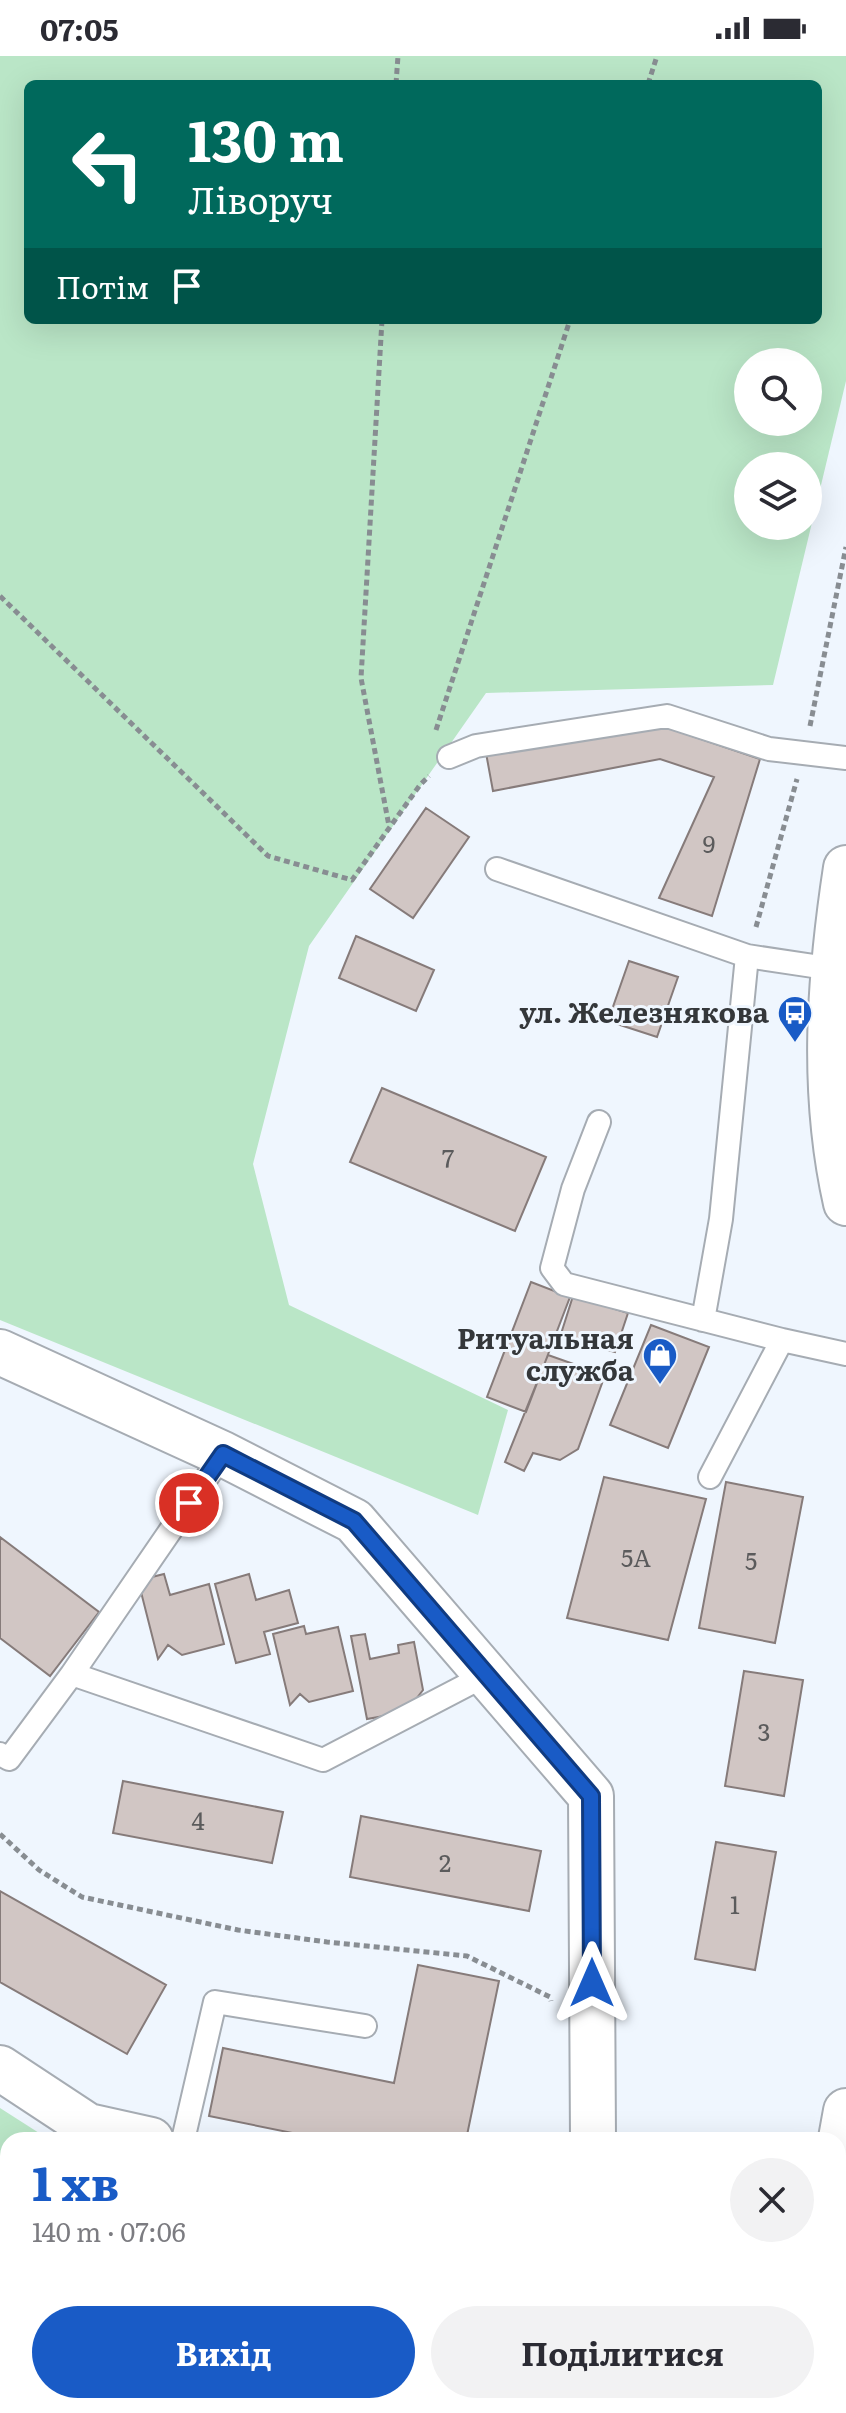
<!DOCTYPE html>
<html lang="uk">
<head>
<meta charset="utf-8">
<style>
  body { margin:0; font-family:Literata,serif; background:#f2f2f3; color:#2b2b33; height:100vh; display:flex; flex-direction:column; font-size:30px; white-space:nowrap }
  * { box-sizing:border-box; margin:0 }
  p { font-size:26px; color:#7c7c81 }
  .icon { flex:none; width:44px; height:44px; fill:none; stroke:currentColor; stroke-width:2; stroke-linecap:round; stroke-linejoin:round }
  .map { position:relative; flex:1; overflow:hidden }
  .sheet { position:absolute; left:0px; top:2076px; width:846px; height:282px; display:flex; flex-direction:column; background:#fff; border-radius:24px 24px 0 0; box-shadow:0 8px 32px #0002 }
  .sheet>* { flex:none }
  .banner { position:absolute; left:24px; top:24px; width:798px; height:244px; border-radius:12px; box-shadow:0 8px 32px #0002; background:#00695c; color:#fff; overflow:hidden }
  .buttons { position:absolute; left:734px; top:292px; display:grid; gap:16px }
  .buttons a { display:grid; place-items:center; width:88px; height:88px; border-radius:50%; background:#fff; box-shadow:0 8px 32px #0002; font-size:40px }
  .pin { position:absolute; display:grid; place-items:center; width:68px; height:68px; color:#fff; margin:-34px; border:4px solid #fff; border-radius:50%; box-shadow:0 2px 8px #0007 }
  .me { position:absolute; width:88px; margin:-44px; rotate:0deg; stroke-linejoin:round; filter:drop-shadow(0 0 6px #0008) }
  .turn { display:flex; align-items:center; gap:28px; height:168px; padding:0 32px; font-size:36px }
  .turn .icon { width:104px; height:104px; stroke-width:2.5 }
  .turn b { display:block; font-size:56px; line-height:68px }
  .then { display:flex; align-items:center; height:76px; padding:0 32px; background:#0003; gap:16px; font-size:30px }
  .round { display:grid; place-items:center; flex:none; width:84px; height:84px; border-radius:42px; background:#f2f2f3 }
  .headline { display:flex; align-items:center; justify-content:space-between; height:136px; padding:0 32px }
  h1 { font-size:48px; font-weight:700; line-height:60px; color:#195bc6 }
  .action { display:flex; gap:16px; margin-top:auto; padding:16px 32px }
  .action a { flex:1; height:92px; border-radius:48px; background:#195bc6; color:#fff; font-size:32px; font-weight:700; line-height:92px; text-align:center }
  .action a+a { background:#f2f2f3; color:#2b2b33 }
  .status { display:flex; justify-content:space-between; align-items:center; height:56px; padding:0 40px; background:#fff; direction:ltr }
  .status svg { height:22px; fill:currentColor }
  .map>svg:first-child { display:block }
</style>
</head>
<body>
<div class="status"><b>07:05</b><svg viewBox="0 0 49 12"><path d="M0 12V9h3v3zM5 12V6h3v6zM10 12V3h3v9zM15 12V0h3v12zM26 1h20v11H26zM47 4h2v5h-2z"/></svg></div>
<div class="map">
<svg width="846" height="2357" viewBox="0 0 846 2357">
  <rect width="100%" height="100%" fill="#eff6fe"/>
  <!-- green -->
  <path fill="#bae6c7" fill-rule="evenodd" d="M0,0H846V325L773,629L486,637L309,890L253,1108L289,1249L508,1354L478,1459L0,1264ZM28,28H818V264H28ZM748,306H808V366H748ZM748,410H808V470H748Z
    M0,2052L50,2084H8V2350H123L122,2357H0Z"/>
  <!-- building -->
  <path fill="#d1c6c4" stroke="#867b7a" stroke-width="2" d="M654,667L760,703L712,860L659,842L714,721L660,703L493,735L486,697Z
    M426,752L469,781L413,862L370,833Z
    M356,880L434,914L416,955L339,922Z
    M629,905L678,921L657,981L608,965Z
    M382,1032L546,1101L515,1175L350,1106Z
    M531,1226L570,1241L526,1356L487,1341Z
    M573,1240L628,1257L615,1296L560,1281Z
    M651,1269L709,1291L668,1392L610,1369Z
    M548,1299L605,1319L578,1393L560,1404L533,1397L524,1415L505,1406Z
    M604,1421L706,1443L668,1584L567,1562Z
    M726,1426L803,1441L775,1587L699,1572Z
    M0,1481L99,1556L50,1620L0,1582Z
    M164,1518L170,1539L209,1528L224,1588L182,1599L168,1589L158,1603L140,1532L148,1522Z
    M249,1518L256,1544L289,1534L298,1567L264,1576L270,1598L236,1607L215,1528Z
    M304,1570L306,1578L338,1571L353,1635L309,1646L300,1638L290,1649L273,1578Z
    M365,1578L370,1603L399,1597L398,1589L414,1586L423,1634L406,1656L367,1663L351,1580Z
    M744,1615L803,1624L784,1740L725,1730Z
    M123,1725L283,1756L272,1807L113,1777Z
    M361,1760L541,1795L529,1855L350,1821Z
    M716,1786L776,1796L755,1914L695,1903Z
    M0,1835L166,1929L127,1998L0,1926Z
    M418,1909L499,1925L466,2084H327L209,2060L223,1992L394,2027Z
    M266,2350H446V2354L445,2357H268Z"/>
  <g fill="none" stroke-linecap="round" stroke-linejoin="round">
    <!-- lane casing -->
    <g stroke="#a6acb3" stroke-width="26">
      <path id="lane" d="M449,701L476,690L667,660L769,693L846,702
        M497,813L747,900L840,914
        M599,1066L573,1133L552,1212L564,1228L782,1284L846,1298
        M703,1264L721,1163L747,900
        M223,1398L72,1618L323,1704L488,1618
        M710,1421L782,1284
        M0,1698L9,1703L72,1618
        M183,2084L215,1946L365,1970
        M838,2326L846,2327"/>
    </g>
    <!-- street casing -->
    <g stroke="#a6acb3" stroke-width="48">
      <path id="street" d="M0,1296L223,1398L354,1465L591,1740L593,2084
        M0,2012L88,2070L151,2084
        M838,2147L846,2149"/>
    </g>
    <!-- secondary casing -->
    <g stroke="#a6acb3" stroke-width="48">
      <path id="secondary" d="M846,812C829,924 821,1036 846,1147
        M838,2099L846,2055
        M750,2357L753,2350"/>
    </g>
    <!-- path -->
    <path stroke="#888d92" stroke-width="5" stroke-dasharray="6 4" stroke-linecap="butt" d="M396,28L398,0
      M648,28L657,0
      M382,264L361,622L389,770
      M0,540L268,800L352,824L420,729L429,720
      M810,670L846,491
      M436,674L570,264
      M756,871L797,723
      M0,1778L39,1814L82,1841L238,1874L327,1886L467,1900L550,1941L551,1945"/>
    <!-- lane -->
    <use href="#lane" stroke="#fff" stroke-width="22"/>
    <!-- street -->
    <use href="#street" stroke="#fff" stroke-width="44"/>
    <!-- secondary -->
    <use href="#secondary" stroke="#fff" stroke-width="44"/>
  </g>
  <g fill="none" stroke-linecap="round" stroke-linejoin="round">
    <!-- route casing -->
    <g stroke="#103b81" stroke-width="20">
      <path id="route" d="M189,1447L223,1398L354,1465L591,1740L592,1927"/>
    </g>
    <!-- route -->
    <use href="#route" stroke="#195bc6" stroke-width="14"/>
  </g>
  <!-- icons -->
  <defs>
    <g id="bus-pin" transform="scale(1.8)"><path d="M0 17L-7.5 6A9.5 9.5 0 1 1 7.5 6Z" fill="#195bc6" stroke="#eff6fe"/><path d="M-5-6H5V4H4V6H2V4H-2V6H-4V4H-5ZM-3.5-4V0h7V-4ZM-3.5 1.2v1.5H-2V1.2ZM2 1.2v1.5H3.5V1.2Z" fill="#fff"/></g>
    <g id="shop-pin" transform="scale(1.8)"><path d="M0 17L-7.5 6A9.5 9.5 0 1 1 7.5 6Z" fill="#195bc6" stroke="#eff6fe"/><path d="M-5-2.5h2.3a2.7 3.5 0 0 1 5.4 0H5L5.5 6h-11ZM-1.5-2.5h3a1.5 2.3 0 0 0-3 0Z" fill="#fff"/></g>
  </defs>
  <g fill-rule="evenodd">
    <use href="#bus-pin" x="795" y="957"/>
    <use href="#shop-pin" x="660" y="1299"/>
  </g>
  <g text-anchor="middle" stroke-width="6" stroke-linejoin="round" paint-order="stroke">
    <!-- number labels -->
    <g font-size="24" fill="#5b5b5c">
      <text x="709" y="797">9</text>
      <text x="448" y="1111">7</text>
      <text x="636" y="1511">5А</text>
      <text x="751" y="1514">5</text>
      <text x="764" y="1685">3</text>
      <text x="198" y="1774">4</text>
      <text x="445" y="1816">2</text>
      <text x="735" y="1858">1</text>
    </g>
    <!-- poi labels -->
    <g font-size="28" font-weight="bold" fill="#34373a" stroke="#eff6fe" text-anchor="end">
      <text x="769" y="967">ул. Железнякова</text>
      <text x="634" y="1293">Ритуальная<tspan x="634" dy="32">служба</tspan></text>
    </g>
  </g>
</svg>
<div class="buttons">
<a><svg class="icon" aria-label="search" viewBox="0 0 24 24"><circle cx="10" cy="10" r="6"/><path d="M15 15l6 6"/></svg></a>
<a><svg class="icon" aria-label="layers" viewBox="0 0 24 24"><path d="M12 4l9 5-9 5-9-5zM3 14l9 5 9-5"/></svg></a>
</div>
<div class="pin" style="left:189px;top:1447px;background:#d93025"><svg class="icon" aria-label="arrive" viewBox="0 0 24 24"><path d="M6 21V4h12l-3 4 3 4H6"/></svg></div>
<svg class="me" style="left:592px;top:1927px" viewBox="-20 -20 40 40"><path d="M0-17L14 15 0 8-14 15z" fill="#195bc6" stroke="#fff" stroke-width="4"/></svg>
<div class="banner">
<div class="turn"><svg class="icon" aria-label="left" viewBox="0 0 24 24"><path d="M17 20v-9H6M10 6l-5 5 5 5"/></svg><div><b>130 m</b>Ліворуч</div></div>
<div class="then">Потім<svg class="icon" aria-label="arrive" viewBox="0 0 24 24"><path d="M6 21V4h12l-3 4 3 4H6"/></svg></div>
</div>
<section class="sheet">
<div class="headline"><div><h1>1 хв</h1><p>140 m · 07:06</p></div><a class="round"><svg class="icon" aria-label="close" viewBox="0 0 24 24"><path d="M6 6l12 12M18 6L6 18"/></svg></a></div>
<div class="action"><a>Вихід</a><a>Поділитися</a></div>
</section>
</div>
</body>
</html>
